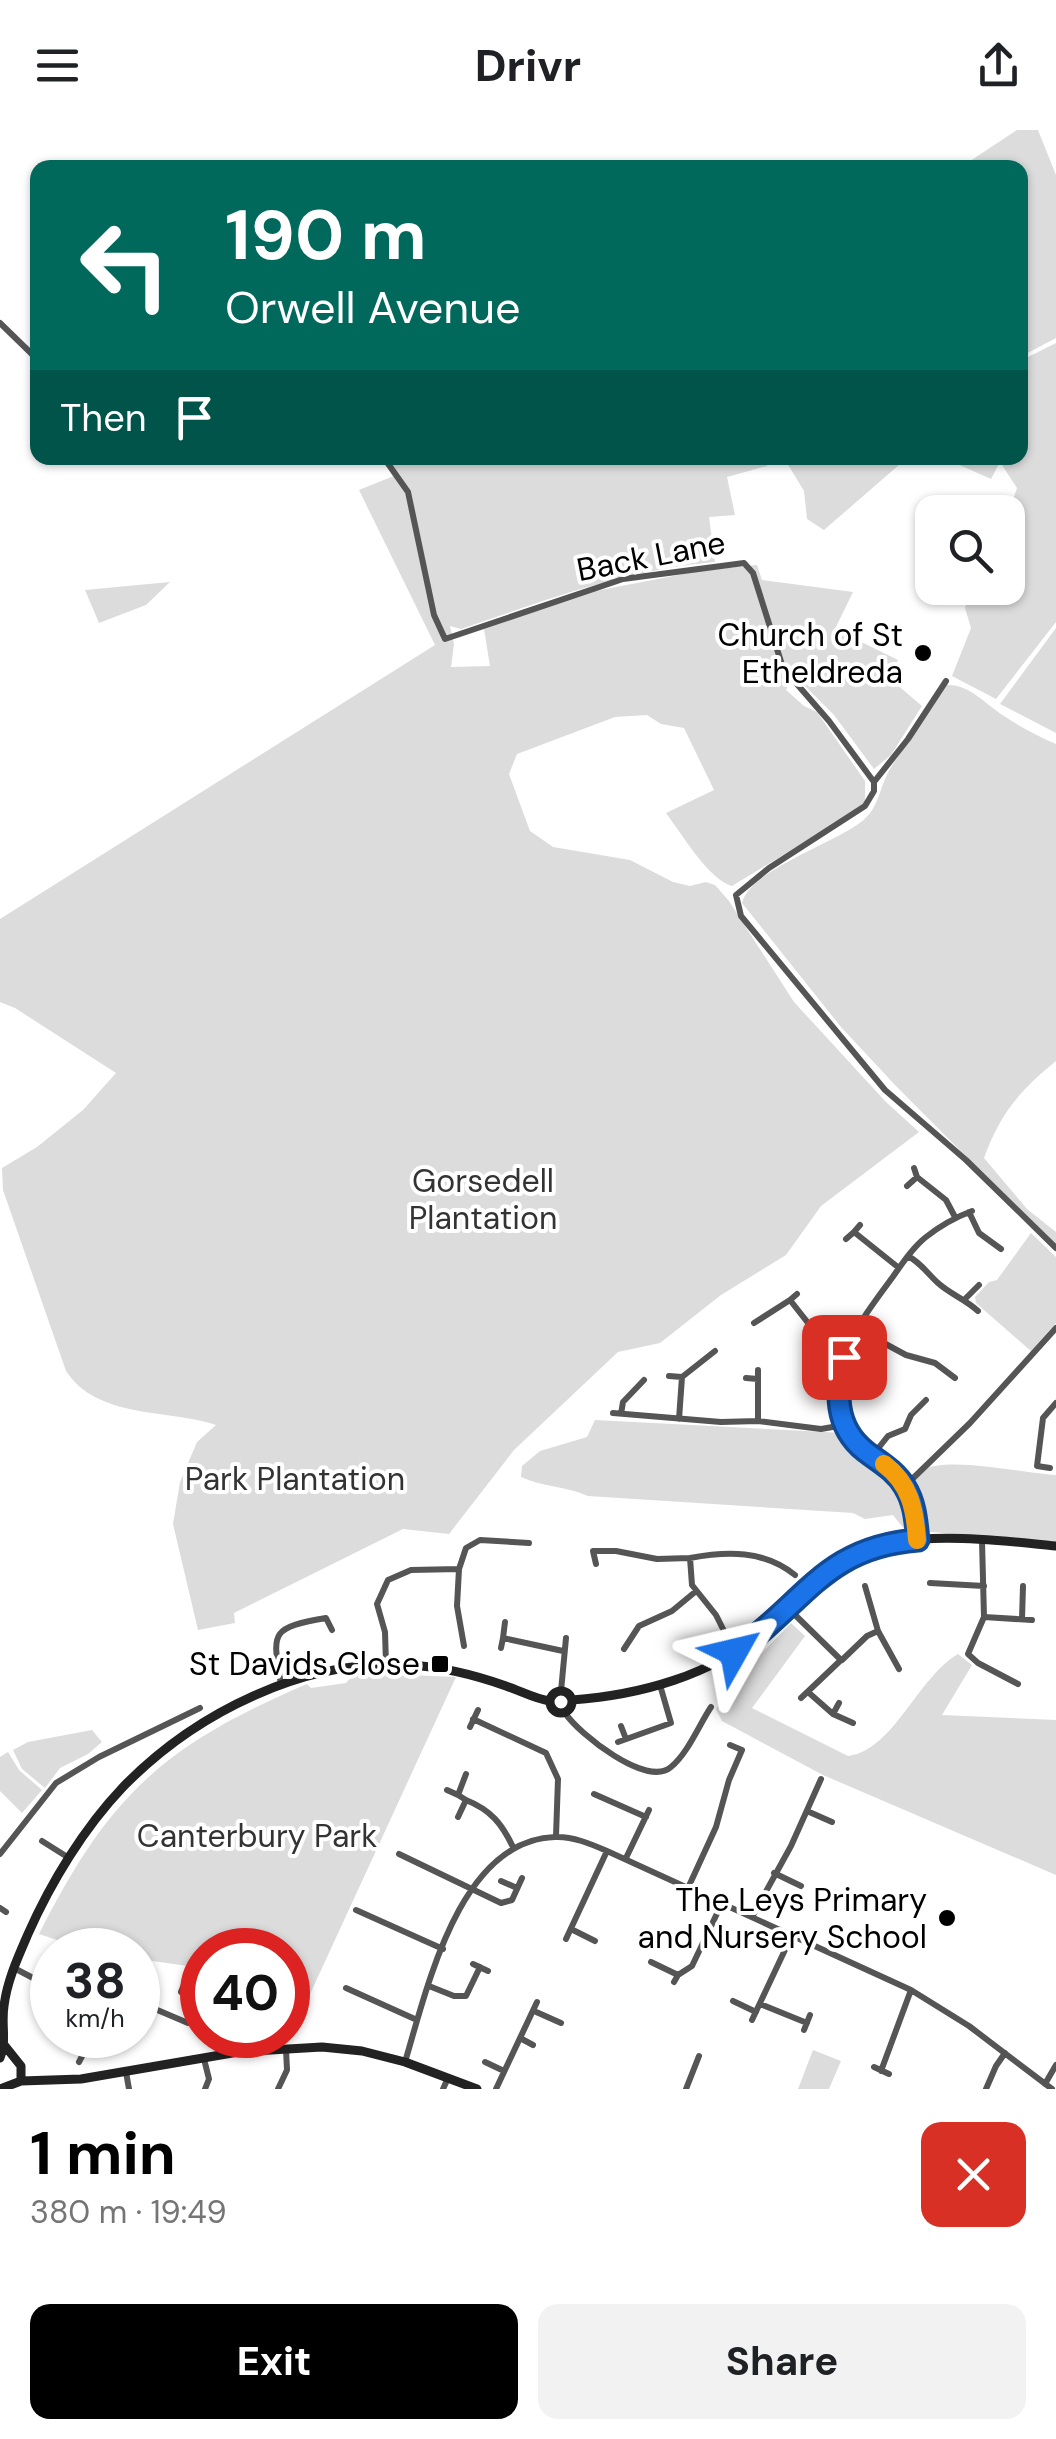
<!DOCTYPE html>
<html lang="en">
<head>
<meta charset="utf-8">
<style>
  body { margin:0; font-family:"DM Sans",sans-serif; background:#f2f2f2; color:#202124; height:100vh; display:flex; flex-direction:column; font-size:38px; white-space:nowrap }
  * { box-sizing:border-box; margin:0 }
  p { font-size:32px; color:#757577 }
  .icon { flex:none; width:55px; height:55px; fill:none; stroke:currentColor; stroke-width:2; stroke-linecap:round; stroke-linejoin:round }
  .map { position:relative; height:1959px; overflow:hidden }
  .panel { display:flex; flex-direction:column; background:#fff; flex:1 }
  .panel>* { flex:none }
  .top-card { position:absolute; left:30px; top:30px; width:998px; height:305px; border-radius:20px; box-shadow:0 2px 8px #0004; background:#00695c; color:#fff; overflow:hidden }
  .buttons { position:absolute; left:915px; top:365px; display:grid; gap:20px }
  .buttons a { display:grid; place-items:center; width:110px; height:110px; border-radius:20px; background:#fff; box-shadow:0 2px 8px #0004; font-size:50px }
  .speed { position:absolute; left:30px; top:1798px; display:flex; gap:20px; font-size:50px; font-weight:700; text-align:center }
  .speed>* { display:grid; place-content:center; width:130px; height:130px; border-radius:50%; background:#fff; box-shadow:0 2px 8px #0004; line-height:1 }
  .speed small { font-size:25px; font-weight:400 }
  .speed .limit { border:15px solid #d22; background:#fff; color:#111 }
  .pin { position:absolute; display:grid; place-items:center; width:85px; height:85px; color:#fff; margin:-42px; border-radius:20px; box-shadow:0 5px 15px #0006 }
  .me { position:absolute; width:110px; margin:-55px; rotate:53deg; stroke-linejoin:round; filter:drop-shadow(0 0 8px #0008) }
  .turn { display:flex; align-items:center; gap:35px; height:210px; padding:0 30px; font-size:45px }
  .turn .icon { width:130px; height:130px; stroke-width:2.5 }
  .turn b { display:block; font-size:70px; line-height:85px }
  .then { display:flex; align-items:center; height:95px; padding:0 30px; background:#0003; gap:20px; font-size:38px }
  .round { display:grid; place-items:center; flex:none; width:105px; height:105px; border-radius:20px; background:#f2f2f2 }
  .head { display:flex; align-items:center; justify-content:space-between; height:170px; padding:0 30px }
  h1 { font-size:60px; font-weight:700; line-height:75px; color:#000 }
  .action { display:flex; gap:20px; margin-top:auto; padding:20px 30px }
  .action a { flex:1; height:115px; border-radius:20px; background:#000; color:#fff; font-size:40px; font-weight:700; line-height:115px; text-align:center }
  .action a+a { background:#f2f2f2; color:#202124 }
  header { display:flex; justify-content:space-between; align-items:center; height:130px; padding:0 30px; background:#fff; font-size:45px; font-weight:700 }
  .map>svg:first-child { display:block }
</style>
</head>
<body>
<header><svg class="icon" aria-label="menu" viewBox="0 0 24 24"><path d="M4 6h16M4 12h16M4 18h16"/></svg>Drivr<svg class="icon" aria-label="share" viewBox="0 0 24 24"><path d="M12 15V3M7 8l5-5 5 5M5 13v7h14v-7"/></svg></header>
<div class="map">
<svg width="1056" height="1959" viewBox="0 0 1056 1959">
  <rect width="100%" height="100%" fill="#fff"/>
  <!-- green -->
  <path fill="#dcdcdc" d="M1017,0H1038L1056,45V208L1020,227V38L961,37Z
    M1056,213V492L996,569L952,546L971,498L965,478L973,458H1008V384L1017,358L1000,332L991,349L955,333L957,328H1020V231Z
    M386,328H768L767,336L727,347L735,385L709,387L715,432C623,440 547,470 461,499L450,496L454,514L451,537L490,536L484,499L585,463L699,441L757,435L762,450L853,462L835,499L898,530L888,547L922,576L891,625L874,639L834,585L794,545L786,560L804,576L817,582L865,651V672L859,679L732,756C708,749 682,704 666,683L714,660L684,598L661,594L647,585L615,587L517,624L509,644L530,701L553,717L630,730L673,752L690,756L706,752L715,755L729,771L794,872L886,972L919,1002L821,1076L786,1125L721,1165L660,1213L618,1222L514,1320L449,1404L403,1399L234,1483L235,1493L198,1500L173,1394L180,1352L197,1312L216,1295C168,1279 97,1289 66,1241L3,1060L2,1038L37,1017L83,980L116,943L15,878L0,872V789L435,515L359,360L396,345Z
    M784,328H907L824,400L807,389L804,361Z
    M170,452L146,475L99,493L85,460Z
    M1056,498V603L1000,574Z
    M946,555C970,554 985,574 1004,586C1020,597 1038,606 1056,614V931C1019,961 1000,984 984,1028L1027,1079L1056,1102V1117L895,955L841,897L742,773C750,740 833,714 861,692C879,679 879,658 890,639C908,610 928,583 946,555Z
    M1031,1103L1056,1127V1193L1031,1221L976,1173L975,1167L989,1152L997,1150Z
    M595,1290L843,1303L900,1356C910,1348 922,1338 935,1336C967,1330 1023,1343 1056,1345V1412L905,1400L893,1385L865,1389L853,1383L588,1366C566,1356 542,1357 521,1347L522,1336L540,1321L587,1307Z
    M791,1493L805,1506L752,1578L848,1626C894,1620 917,1548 958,1524L972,1535L942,1585L1056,1590V1745L823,1645L722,1591L716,1579L739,1547Z
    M363,1543L456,1547L299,1888L288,1886V1870L297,1848L288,1846V1820H202V1838L138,1829V1820H87L39,1804C109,1665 164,1615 307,1554L311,1558L346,1553L353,1545Z
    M92,1600L102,1612L88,1624L60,1638L45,1658L22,1639L13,1620L28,1612Z
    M8,1622L19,1640L42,1660L22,1683L0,1661V1627Z
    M813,1920L841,1931L829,1959H798Z"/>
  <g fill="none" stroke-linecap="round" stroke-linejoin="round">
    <!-- street -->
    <path stroke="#555" stroke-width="6" d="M0,193L38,230
      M384,328L408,362L434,485L445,509L623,449L744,433L753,443L783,538L829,591L874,652V661L865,676L769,738L736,765L741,786L885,960L966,1030L1056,1118
      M874,652L908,609L946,551
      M914,1038L917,1047L946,1070L955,1087
      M907,1056L917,1047
      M969,1082L979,1103L1001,1119
      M860,1095L854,1102L899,1138
      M846,1109L854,1102
      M908,1126C921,1133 927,1143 938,1153C950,1164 965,1169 978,1181
      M797,1164L790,1170L812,1198L849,1214
      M965,1169L979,1155
      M754,1193L790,1170
      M856,1198L906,1225L935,1233L955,1248
      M669,1246L682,1247
      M746,1248L758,1249
      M613,1283L721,1292L758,1291L821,1299L844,1295
      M621,1284L623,1272L644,1250
      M679,1289L682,1247L715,1221
      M758,1291V1240
      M872,1326L888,1306L905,1299L911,1285L926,1270
      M1050,1338L1037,1336L1043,1288L1056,1273
      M905,1356L970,1293L1056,1198
      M918,1410C915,1382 911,1354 886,1336C869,1323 853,1314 844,1293C820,1242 863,1187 892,1148C902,1134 912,1118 926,1107C940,1096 956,1087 972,1081
      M982,1411L984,1487L968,1524L978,1533L1018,1554
      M690,1428C727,1421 764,1420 795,1445
      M596,1434L593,1421H616L657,1429L690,1428L692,1455L716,1485L734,1521
      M459,1439L457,1476L464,1516
      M930,1453L984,1456
      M788,1478L841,1530L801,1568
      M984,1487L1032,1490
      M1022,1489L1023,1456
      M505,1492L503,1508L563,1521
      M878,1501L899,1539
      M501,1518L503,1508
      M624,1519L639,1496L672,1481L695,1462
      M842,1530L867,1506L878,1501L865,1456
      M386,1534L385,1502L377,1474L388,1450L411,1440L459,1439L466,1418L480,1410L529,1413
      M281,1555C273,1503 268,1498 326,1488L332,1500
      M561,1561L566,1508
      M808,1562L833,1584L853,1593
      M565,1583C579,1604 647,1658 671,1637C688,1623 699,1595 711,1577
      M833,1584L839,1573
      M473,1589L546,1623L558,1649L556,1706
      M621,1596L626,1609
      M470,1597L478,1580
      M618,1612L671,1593L660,1555
      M447,1660L458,1665
      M594,1664L646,1687
      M466,1670C491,1680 502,1694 513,1717
      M807,1681L832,1692
      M458,1687L466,1670L458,1665L466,1644
      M42,1711L69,1728
      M0,1724L56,1653L99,1627L200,1578
      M399,1724L501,1773L512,1770L522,1748
      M626,1728L649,1680
      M774,1743L801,1756
      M501,1751L517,1758
      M688,1758L716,1697L729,1650L742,1620L730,1615
      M0,1778L6,1782
      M356,1780L443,1819
      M752,1787L791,1716L821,1649
      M571,1799L595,1811
      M566,1809L607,1721
      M651,1832L678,1845
      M473,1834L488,1841
      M14,1838L52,1858
      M188,1845L181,1862L198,1871
      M674,1852L678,1845L692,1836L722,1773
      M429,1856L454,1866H466L480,1837
      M346,1858L417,1890
      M733,1871L756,1882
      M760,1874L807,1893
      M155,1879L188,1893L198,1871L202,1873
      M534,1881L561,1893
      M52,1882V1888
      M752,1890L792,1805
      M804,1900L810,1885
      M237,1905L238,1922
      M520,1908L533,1915
      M204,1929L209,1949L205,1959
      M79,1932L93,1905
      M405,1932C427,1859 459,1710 555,1707C572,1706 591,1714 607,1721L911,1860L969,1896L1052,1959
      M485,1932L504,1941
      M874,1937L889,1944
      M881,1941L911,1860
      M126,1942L129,1959
      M1045,1954L1056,1935
      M278,1959L287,1940L286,1919
      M443,1959L448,1948
      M496,1959L537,1872
      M686,1959L699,1926
      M986,1959L996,1936L1005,1923"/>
    <!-- secondary -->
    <path stroke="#222" stroke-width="9" d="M550 1572a11 11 0 1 1 22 0a11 11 0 1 1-22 0Z
      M572,1570C639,1565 712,1546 764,1500C795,1473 818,1439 858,1423C917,1399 994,1410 1056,1416
      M5,1916L21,1936V1951
      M0,1928C7,1912 1,1894 4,1876C7,1851 18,1827 28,1804C51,1752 84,1698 123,1657C195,1583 305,1528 410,1535C443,1537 475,1545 506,1556C521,1561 535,1569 550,1571
      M0,1959L21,1951L81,1949L238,1922L322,1917L362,1921L405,1932L477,1959"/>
  </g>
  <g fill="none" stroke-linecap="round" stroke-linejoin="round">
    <!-- route casing -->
    <g stroke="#114b97" stroke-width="25">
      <path id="route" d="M734,1522C804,1475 823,1417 918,1410C916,1392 915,1373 905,1357C895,1340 879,1332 865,1321C834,1296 836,1261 844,1227"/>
    </g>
    <!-- route -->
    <use href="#route" stroke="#1a73e8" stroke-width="18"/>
    <!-- slow -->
    <path stroke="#f59e0b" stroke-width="18" d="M884,1334C910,1354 915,1379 917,1410"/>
  </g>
  <!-- markers -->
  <g fill="#000" stroke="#fff" stroke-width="4">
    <circle cx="923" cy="523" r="10"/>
    <rect x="430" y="1524" width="20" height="20" rx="5"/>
    <circle cx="947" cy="1788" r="10"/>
  </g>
  <g text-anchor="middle" stroke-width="8" stroke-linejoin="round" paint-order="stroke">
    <!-- street labels -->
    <g font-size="32" fill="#000" stroke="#fff">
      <text transform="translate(651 426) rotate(-11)" y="11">Back Lane</text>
    </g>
    <!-- poi labels -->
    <g font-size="32" fill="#000" stroke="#fff" text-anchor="end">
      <text x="903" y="516">Church of St<tspan x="903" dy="37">Etheldreda</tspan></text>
      <text x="420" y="1545">St Davids Close</text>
      <text x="927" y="1781">The Leys Primary<tspan x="927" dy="37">and Nursery School</tspan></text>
    </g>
    <!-- park labels -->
    <g font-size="32" fill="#333" stroke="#fff">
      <text x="483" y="1062">Gorsedell<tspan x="483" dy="37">Plantation</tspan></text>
      <text x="295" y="1360">Park Plantation</text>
      <text x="257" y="1717">Canterbury Park</text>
    </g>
  </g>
</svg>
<div class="buttons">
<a><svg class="icon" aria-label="search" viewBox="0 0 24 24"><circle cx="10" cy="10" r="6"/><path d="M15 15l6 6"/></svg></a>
</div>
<div class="speed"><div>38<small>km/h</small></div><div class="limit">40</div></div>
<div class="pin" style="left:844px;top:1227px;background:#d93025"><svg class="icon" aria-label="arrive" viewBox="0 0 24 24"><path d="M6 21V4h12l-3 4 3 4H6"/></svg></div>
<svg class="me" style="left:734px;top:1522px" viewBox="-20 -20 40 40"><path d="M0-17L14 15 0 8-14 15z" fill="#1a73e8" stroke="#fff" stroke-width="4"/></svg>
<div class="top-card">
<div class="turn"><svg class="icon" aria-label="left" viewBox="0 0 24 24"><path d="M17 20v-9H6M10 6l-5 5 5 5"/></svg><div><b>190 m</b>Orwell Avenue</div></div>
<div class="then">Then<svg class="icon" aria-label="arrive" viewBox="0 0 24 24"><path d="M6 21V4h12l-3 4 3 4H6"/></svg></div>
</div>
</div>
<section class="panel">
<div class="head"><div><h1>1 min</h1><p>380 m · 19:49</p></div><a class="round" style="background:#d93025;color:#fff"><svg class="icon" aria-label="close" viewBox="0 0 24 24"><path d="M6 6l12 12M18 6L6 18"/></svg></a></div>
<div class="action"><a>Exit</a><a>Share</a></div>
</section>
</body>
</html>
